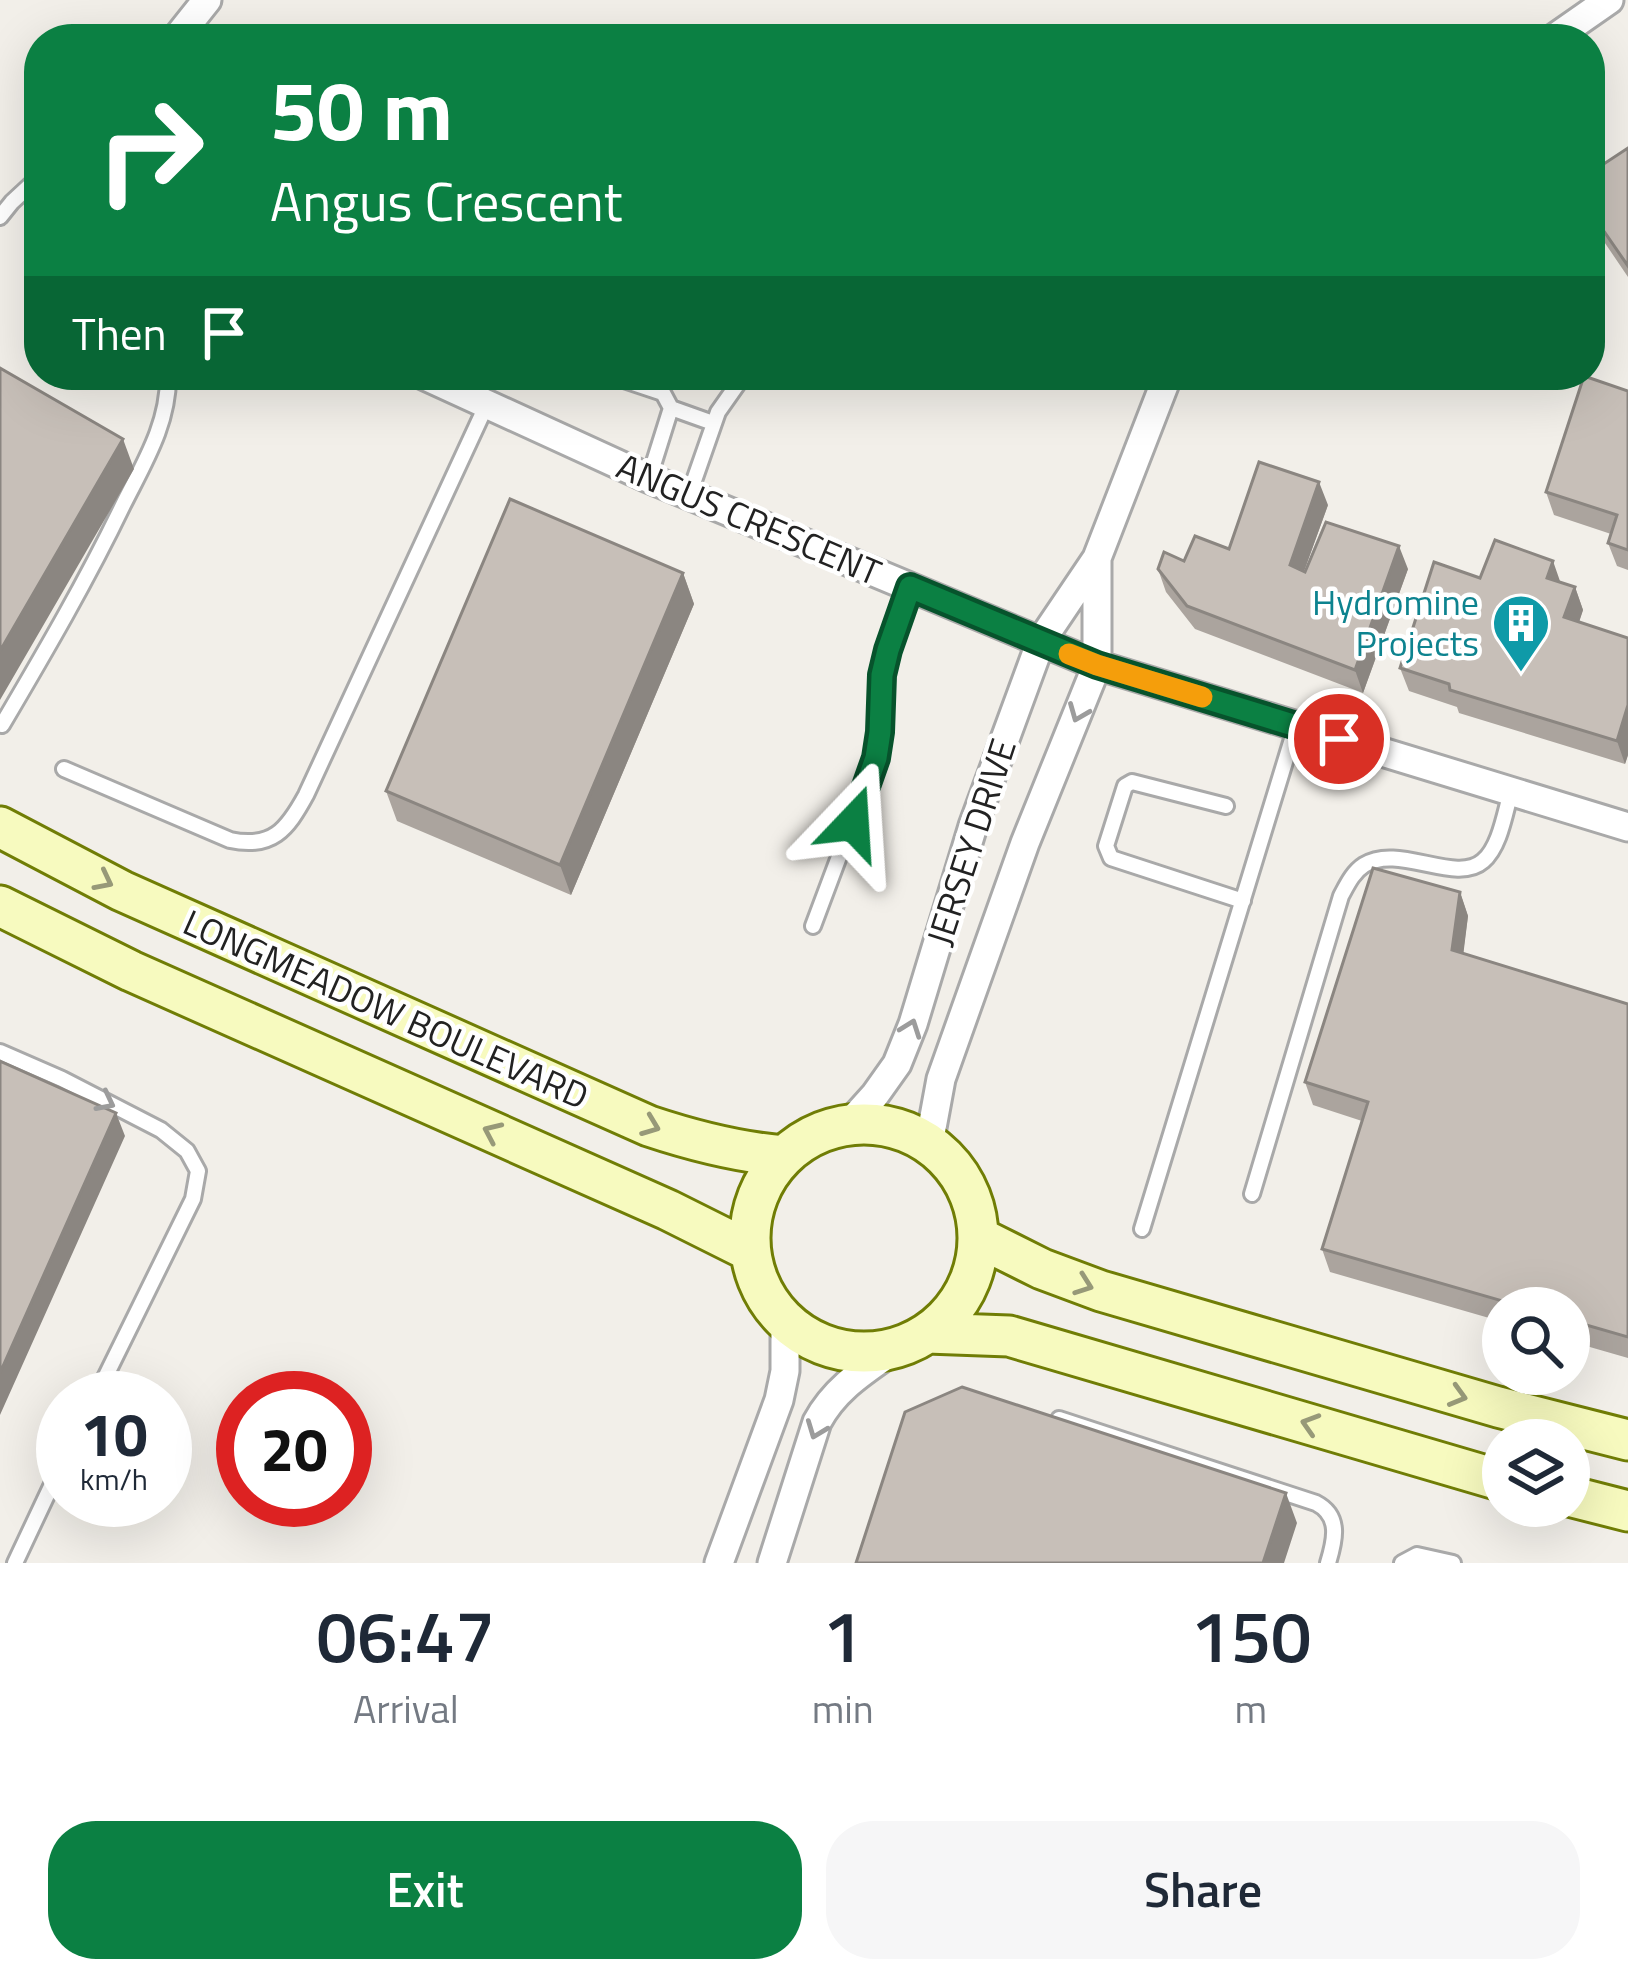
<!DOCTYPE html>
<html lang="en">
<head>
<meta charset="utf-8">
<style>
  body { margin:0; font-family:"Titillium Web",sans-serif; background:#f6f6f7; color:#1f2937; height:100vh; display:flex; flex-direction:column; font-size:45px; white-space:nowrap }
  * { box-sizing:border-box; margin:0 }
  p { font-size:39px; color:#747a83 }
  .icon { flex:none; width:66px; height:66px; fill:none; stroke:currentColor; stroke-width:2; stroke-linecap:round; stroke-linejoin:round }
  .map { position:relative; height:1563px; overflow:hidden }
  .side { display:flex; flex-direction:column; background:#fff; flex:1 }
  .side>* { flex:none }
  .top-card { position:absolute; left:24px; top:24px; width:1581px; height:366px; border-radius:48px; box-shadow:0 12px 48px #0002; background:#0b8043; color:#fff; overflow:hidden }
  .buttons { position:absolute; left:1482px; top:1287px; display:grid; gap:24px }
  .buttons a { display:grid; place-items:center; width:108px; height:108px; border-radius:50%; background:#fff; box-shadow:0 12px 48px #0002; font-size:60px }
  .speed { position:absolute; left:36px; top:1371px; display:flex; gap:24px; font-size:60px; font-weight:700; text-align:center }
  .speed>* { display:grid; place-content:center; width:156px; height:156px; border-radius:50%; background:#fff; box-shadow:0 12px 48px #0002; line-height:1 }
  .speed small { font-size:30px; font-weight:400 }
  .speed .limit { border:18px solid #d22; background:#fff; color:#111 }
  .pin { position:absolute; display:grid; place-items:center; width:102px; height:102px; color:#fff; margin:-51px; border:6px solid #fff; border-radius:50%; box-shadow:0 3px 12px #0007 }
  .me { position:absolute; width:132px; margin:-66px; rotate:20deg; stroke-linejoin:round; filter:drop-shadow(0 0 9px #0008) }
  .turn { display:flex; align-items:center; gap:42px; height:252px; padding:0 48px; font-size:54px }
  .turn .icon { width:156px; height:156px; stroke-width:2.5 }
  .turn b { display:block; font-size:84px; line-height:102px }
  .then { display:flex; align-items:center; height:114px; padding:0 48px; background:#0003; gap:24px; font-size:45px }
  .eta { display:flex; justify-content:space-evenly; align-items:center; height:204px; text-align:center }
  .eta b { font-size:72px; font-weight:600; line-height:84px }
  .button { display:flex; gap:24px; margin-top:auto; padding:24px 48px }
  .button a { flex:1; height:138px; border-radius:48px; background:#0b8043; color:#fff; font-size:48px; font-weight:600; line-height:138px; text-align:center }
  .button a+a { background:#f6f6f7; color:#1f2937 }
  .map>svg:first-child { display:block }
</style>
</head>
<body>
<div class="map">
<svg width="1628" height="1563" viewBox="0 0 1628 1563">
  <rect width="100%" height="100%" fill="#f2efe9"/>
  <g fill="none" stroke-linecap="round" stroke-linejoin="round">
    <!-- service casing -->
    <g stroke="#a9a9a9" stroke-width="20">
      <path id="service" d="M0,217L12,202L39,177
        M609,375L663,393L671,408L713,423
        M649,478L671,408
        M689,495L718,412L744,375
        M2,725C45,652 87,580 123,505C144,463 169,423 168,375
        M64,769L230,840C272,849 287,830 306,795L486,406
        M1226,806L1132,782L1125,786L1106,846L1111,858L1243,901
        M813,926L876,758C881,729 878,699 883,671C888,642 900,614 909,587
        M0,1052L62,1079L161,1130L187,1151L198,1171L193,1199L95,1398
        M1252,1194L1341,896C1347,885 1353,872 1364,865C1398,843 1456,885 1483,861C1500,847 1505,812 1511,792
        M1142,1229L1296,726
        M1059,1419L1316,1503C1341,1516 1335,1540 1328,1563
        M15,1563L63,1461
        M1402,1563L1417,1555L1453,1563"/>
    </g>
    <!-- minor casing -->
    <g stroke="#a9a9a9" stroke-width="33">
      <path id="minor" d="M176,39L207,0
        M1553,39L1609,0
        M423,375L648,478L1097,665L1628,827
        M848,1125L875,1095L897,1064L913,1024L973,826L1041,641L1097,558L1168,375
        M929,1144L941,1079L1025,843L1097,665V558
        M719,1563L779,1400L785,1371V1321
        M772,1563L817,1422C835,1388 865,1370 895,1349"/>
    </g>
    <!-- secondary casing -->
    <g stroke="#707d05" stroke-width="45">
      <path id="secondary" d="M0,827L122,891L649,1126C694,1141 737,1152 784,1156
        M0,906L131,971L668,1210L750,1251
        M750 1238a114 114 0 1 1 228 0a114 114 0 1 1-228 0Z
        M978,1237L1042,1269L1101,1291L1498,1407L1628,1440
        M927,1333L1009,1336L1503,1481
        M1569,1496L1628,1511"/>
    </g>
    <!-- service -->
    <use href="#service" stroke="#fff" stroke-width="14"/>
    <!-- minor -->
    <use href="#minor" stroke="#fff" stroke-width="27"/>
    <!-- secondary -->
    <use href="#secondary" stroke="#f7fabf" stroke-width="39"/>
  </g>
  <!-- wall -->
  <path fill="#aba49e" d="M1628,148V277L1590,221V173Z
    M1628,391V570L1617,566L1608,543L1611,534L1554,515L1546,492Z
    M1328,505L1304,571L1408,569L1363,693L1195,629L1166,592L1158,569L1229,549Z
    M683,573L694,604L571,895L397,821L386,791Z
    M1480,578L1560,582L1575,587L1583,610L1579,622L1628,638V755L1625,764L1459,713L1457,707L1409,691L1400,668Z
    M1460,892L1468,916L1463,953L1628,1004V1358L1569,1341V1308H1503V1322L1330,1272L1322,1249L1362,1121L1313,1105L1305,1082Z"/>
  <!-- shaded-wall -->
  <path fill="#8b8681" d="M123,439L134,469L0,700V651Z
    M1319,482L1328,505L1298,588L1290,565Z
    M1399,546L1408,569L1363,693L1355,670Z
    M1553,561L1561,584L1547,578Z
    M683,573L694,604L571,895L560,865Z
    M1575,587L1583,610L1573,640L1564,617Z
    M1628,705V755L1625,764L1617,741Z
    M1460,892L1468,916L1461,973L1452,950Z
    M116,1113L125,1136L0,1415V1373Z
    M1286,1493L1297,1523L1284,1563H1263Z"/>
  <!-- building -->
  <path fill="#c7bfb8" stroke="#8b8681" stroke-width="3" d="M1628,148V266L1590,211V173Z
    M0,368L123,439L0,651Z
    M1584,376L1628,391V550L1608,543L1617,515L1546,492Z
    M1259,462L1319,482L1290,565L1305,572L1326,522L1399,546L1355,670L1187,606L1158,569L1164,552L1184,561L1195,536L1229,549Z
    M510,499L683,573L560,865L386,791Z
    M1495,540L1553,561L1547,578L1575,587L1564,617L1628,638V705L1617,741L1450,690L1449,684L1400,668L1434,562L1480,578Z
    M1373,868L1460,892L1452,950L1628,1004V1337L1569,1320V1308H1527L1322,1249L1368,1102L1305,1082Z
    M0,1061L116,1113L0,1373Z
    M962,1387L1286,1493L1263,1563H856L905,1412Z"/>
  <!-- one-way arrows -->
  <defs><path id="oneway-chevron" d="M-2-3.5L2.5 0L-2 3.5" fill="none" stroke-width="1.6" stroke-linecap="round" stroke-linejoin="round" transform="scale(3)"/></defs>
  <g stroke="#9c9c9c">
    <use href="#oneway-chevron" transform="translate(1078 713) rotate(112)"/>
    <use href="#oneway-chevron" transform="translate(911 1028) rotate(-70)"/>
    <use href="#oneway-chevron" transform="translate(106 1102) rotate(27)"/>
    <use href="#oneway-chevron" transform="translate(816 1430) rotate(111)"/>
  </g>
  <g stroke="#979978">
    <use href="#oneway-chevron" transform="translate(104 881) rotate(27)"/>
    <use href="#oneway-chevron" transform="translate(651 1126) rotate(21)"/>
    <use href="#oneway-chevron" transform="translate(492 1132) rotate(-156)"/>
    <use href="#oneway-chevron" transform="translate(1084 1285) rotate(20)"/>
    <use href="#oneway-chevron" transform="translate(1458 1396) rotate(16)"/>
    <use href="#oneway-chevron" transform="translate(1310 1424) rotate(-163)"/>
  </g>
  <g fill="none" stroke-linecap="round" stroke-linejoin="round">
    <!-- route casing -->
    <g stroke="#07532c" stroke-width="30">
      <path id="route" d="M853,823L876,758L880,732L882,675L888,650L910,587L1097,665L1339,739"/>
    </g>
    <!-- route -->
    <use href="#route" stroke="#0b8043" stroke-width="21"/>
    <!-- slow -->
    <path stroke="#f59e0b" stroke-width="21" d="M1069,654L1097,665L1202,697"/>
  </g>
  <!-- icons -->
  <defs>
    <g id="building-pin" transform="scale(3)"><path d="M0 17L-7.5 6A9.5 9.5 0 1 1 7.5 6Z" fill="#0f9aa8" stroke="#fff"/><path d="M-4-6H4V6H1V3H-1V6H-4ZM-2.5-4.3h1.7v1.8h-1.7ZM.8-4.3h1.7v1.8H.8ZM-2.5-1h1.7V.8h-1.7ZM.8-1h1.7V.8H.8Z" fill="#fff"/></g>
  </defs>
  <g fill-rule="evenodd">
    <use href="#building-pin" x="1521" y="623"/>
  </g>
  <g text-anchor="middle" stroke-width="9" stroke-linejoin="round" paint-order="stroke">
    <!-- street labels -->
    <g font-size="36" fill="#222" stroke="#fff">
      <text transform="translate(749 519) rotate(23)" y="13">ANGUS CRESCENT</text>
      <text transform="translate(971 842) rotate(-72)" y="13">JERSEY DRIVE</text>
      <text transform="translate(386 1009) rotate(24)" y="13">LONGMEADOW BOULEVARD</text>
    </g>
    <!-- culture labels -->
    <g font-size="36" fill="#0d838f" stroke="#fff" text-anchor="end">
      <text x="1479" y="615">Hydromine<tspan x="1479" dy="41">Projects</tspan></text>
    </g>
  </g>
</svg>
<div class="buttons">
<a><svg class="icon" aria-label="search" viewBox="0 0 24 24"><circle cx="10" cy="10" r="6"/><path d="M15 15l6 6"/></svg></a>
<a><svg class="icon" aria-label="layers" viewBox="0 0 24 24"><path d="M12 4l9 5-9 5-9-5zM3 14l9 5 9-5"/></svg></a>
</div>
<div class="speed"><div>10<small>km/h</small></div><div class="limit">20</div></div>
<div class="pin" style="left:1339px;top:739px;background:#d93025"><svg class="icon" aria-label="arrive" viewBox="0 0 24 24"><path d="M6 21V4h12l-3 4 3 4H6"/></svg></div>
<svg class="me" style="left:853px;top:823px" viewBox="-20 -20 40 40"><path d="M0-17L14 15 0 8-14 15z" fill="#0b8043" stroke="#fff" stroke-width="4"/></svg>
<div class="top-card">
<div class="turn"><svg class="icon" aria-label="right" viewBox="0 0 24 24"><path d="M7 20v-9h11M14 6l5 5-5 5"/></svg><div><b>50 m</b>Angus Crescent</div></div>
<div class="then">Then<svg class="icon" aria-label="arrive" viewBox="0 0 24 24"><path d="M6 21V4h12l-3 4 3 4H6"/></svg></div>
</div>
</div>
<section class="side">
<div class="eta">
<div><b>06:47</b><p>Arrival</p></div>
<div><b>1</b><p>min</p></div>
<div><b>150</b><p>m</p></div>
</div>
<div class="button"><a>Exit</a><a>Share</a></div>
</section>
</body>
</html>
